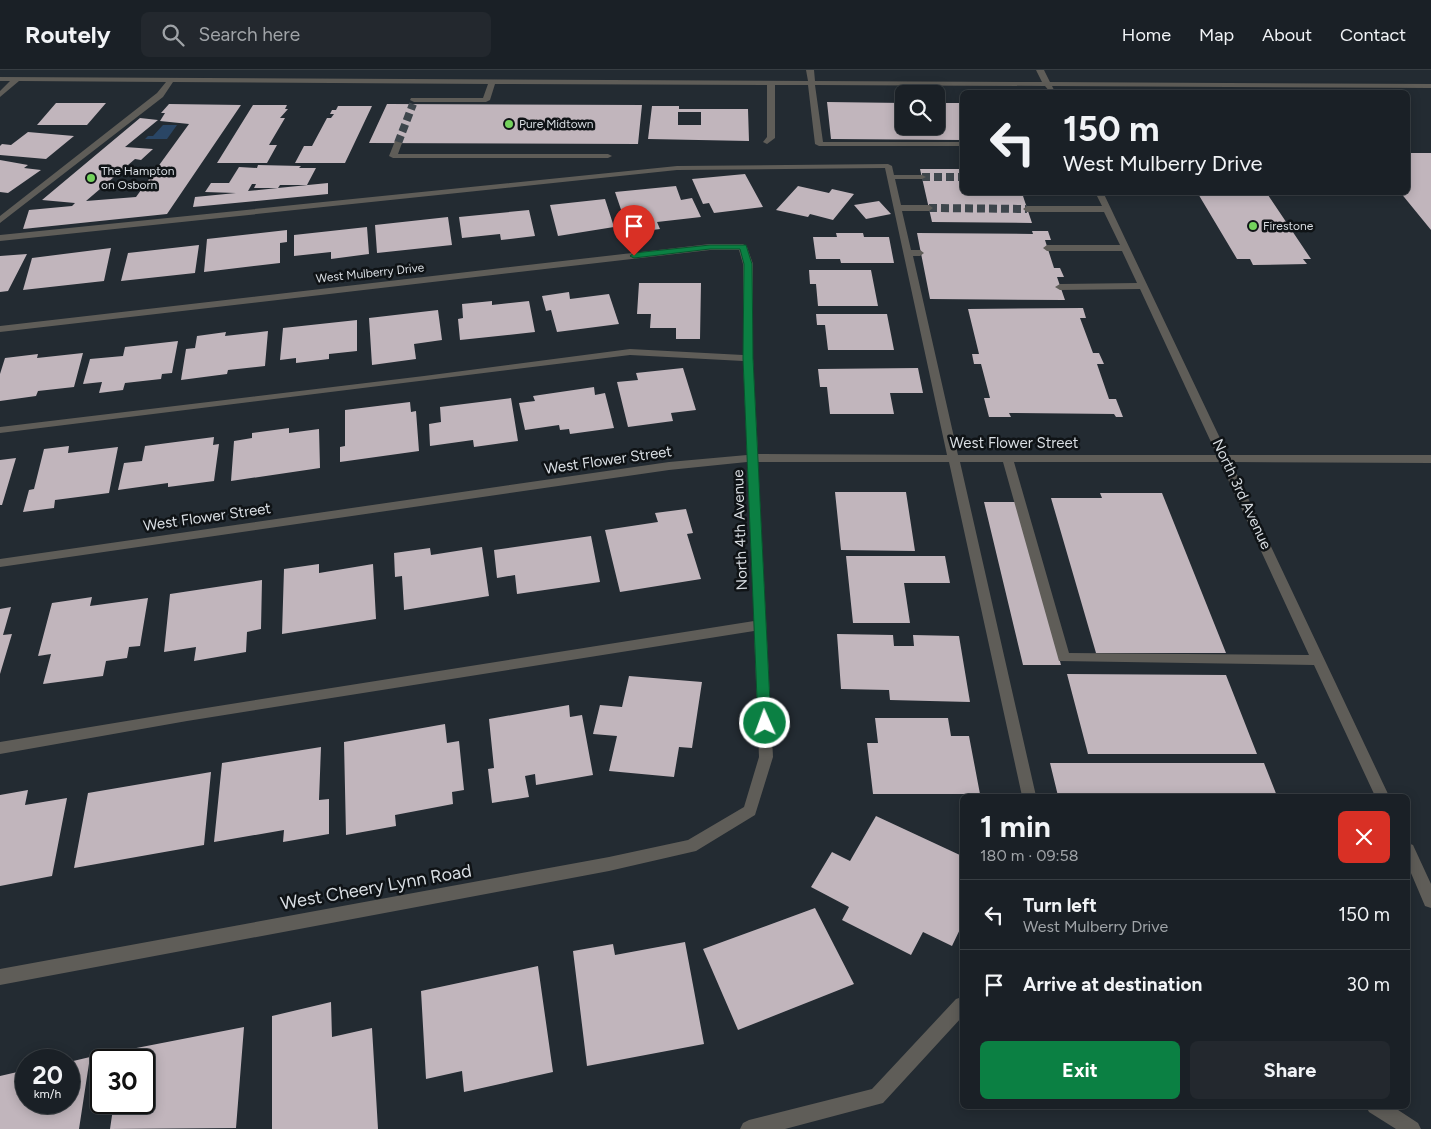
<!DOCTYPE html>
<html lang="en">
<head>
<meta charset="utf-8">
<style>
  body { margin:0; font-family:Figtree,sans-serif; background:#23282e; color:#f1f3f6; height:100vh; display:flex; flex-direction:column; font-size:19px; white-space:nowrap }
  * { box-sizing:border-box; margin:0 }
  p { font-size:16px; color:#9fa3a7 }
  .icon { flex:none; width:28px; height:28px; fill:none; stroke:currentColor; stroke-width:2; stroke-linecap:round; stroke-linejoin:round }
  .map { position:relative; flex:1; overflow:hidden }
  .side { position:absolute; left:960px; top:724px; width:450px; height:315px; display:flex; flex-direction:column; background:#1a2026; border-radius:8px; box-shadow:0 2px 12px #0003,0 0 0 1px #383e43 }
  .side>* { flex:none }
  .banner { position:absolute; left:960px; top:20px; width:450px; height:105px; border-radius:8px; box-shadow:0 2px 12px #0003,0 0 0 1px #383e43; background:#1a2026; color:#f1f3f6; overflow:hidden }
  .controls { position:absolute; left:895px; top:15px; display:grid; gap:10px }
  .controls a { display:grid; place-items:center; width:50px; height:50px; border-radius:8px; background:#1a2026; box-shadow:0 2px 12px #0003,0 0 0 1px #383e43; font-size:25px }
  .speed { position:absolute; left:15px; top:979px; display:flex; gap:10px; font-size:25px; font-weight:700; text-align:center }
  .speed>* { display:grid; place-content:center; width:65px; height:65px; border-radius:50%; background:#1a2026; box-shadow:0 2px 12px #0003,0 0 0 1px #383e43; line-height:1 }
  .speed small { font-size:12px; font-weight:400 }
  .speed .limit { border:2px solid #111; border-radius:8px; background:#fff; color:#111 }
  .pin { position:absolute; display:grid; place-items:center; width:42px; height:42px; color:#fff; margin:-51px -21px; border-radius:50% 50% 50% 0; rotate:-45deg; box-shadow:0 0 5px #0007 }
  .pin .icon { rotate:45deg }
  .me { position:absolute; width:55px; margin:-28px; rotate:358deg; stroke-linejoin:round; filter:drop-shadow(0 0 4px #0008) }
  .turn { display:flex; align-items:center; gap:18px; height:105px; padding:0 20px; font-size:22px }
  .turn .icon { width:65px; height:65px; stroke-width:2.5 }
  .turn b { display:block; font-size:35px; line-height:42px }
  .round { display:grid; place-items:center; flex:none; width:52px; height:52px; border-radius:8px; background:#23282e }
  .summary { display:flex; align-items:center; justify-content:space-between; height:85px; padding:0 20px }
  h1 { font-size:30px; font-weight:700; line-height:38px }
  .action { display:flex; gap:10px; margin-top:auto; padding:10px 20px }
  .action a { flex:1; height:58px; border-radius:8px; background:#0b8043; color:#fff; font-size:20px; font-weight:700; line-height:58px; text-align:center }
  .action a+a { background:#23282e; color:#f1f3f6 }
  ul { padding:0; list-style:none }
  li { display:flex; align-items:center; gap:15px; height:70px; padding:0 20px; border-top:1px solid #383e43 }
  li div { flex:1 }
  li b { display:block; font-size:19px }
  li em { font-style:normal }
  header { display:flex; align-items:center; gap:30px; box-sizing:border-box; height:70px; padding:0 25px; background:#1a2026; border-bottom:1px solid #383e43 }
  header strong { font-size:24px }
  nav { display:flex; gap:28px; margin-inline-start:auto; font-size:18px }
  .search { width:350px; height:45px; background:#23282e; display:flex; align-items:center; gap:12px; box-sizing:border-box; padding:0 18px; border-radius:8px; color:#9fa3a7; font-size:19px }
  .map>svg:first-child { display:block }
</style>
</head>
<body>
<header>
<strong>Routely</strong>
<div class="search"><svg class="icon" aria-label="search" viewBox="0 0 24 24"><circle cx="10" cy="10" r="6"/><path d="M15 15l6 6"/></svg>Search here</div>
<nav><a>Home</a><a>Map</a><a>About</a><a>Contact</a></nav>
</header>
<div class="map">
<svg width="1431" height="1059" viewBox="0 0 1431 1059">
  <rect width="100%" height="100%" fill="#232b32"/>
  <!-- water -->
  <path fill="#2a4665" d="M163,55H177L167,69H145L148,66H153Z"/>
  <!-- building -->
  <path fill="#c1b5bc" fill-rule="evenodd" d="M827,32L904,33V56H936V33H962V70L831,69Z
    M56,33H106L87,55H37Z
    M169,34L241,35L167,144L23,159L29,140L72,136L75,133L42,130L140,48L158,50L125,77L153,79L141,90L135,89L86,131L136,127L189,54L160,51L165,43H161Z
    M387,34L642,35L638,74L369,73Z
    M253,35H287L285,39H288L280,48H285L269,75H277L267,93H217Z
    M338,36H372L345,93H295L304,76H312L327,48H331L334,44H330L332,40H336Z
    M652,36H679V39H748L749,71L648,69ZM678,42H701V55H678Z
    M28,62L74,66L46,89L0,85V76L2,74L11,75Z
    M1408,83H1431V160L1400,122H1408Z
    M0,90L28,95L24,98L41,100L8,123L0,122Z
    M258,95L301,96L299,98H316L307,115H280L278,118L328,113V124L193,137L195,127L236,123L205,122L211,113H229L239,97L257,98ZM252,114H256L254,118H278L248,121Z
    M920,99H962V122H1031L1032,126H1023L1032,153L932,152Z
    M745,104L763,137L714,143L709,133L703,134L692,109Z
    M676,116L681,130L692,128L701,147L657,152L660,159L629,163L615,122Z
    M798,116L829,123L832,119L854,124L833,150L810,144L808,147L776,140Z
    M1197,122H1266L1311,189H1303L1307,194L1253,195L1250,189H1237Z
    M605,129L614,157L558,166L550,135Z
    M879,131L891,144L866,149L854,135Z
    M529,140L535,166L501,170L500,164L462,168L459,147Z
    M448,147L452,175L377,183L375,155Z
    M367,157L369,184L331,189V182L294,186V165Z
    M287,160V172L280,173V193L204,202L207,169Z
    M1032,161H1048L1051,170H1045L1054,198H1060L1064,207H1057L1065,230L930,229L917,163L1033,164Z
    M836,163H863L864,167H889L894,193H841L840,189H816L813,167H837Z
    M199,175L195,203L121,211L128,183Z
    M111,178L104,211L23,220L32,188Z
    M27,184L8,221L0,222V186Z
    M809,200H871L878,236H818L816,214H810Z
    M639,213H701L700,269H676V258H650L651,244H637Z
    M569,222L570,229L609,224L619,254L557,262L551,240L546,241L542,226Z
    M492,231V235L529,231L535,262L460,270L458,249L463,248L462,234Z
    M1083,238L1086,248H1080L1093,283H1099L1104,294H1097L1109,329H1116L1123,347H1116L1114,344L1009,343L1011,347H989L984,328H990L981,294H974L972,284H979L968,239Z
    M438,240L442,270L414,274L416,289L372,295L369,248Z
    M816,244H887L894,280H828L825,255H817Z
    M357,250V281L329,284V289L296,293V288L280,290L283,258Z
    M268,261L265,296L228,300L227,304L181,310L186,279L195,278L197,266L226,262L225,266Z
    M178,271L172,303L162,304L161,309L125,313L123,320L99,323L102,312L83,314L90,289L123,286L125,277Z
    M83,283L74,317L38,321L36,326L0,331V304L5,288L38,284L37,288Z
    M683,298L696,340L671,343L673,351L628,357L617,312L638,310L636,303Z
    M918,298L923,323H890L894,344H830L827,317H820L818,299Z
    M594,317L595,325L605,323L614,358L570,364L569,359L560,360L559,355L525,360L519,333L535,331L533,326Z
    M511,328L518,371L474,377L473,370L430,376L429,354L441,352L440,337Z
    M410,332L411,342L416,341L419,381L340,392V377L345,376V340Z
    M289,358V363L319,359L320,398L231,411L234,371L252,368V363Z
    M214,367L213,375L219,374L214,411L168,417V413L118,420L124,393L142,391L145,376Z
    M69,376L68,383L118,377L109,423L55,430L54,438L23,442L29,420L34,419L44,379Z
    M16,388L2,435H0V390Z
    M835,422H906L915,481L841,480Z
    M1100,423H1162L1226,583H1096L1051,428H1102Z
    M984,432H1018L1061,595H1023Z
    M686,439L693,463L687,464L701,509L620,522L605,460L658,452L655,443Z
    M591,466L600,512L517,524L515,505L497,508L494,480Z
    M482,477L489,526L404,540L402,506L395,507L394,483L430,478L431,485Z
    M846,486H945L950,513H904L910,553H853Z
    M319,494V503L373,494L376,549L282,564L284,499Z
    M262,510L261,559L247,562L246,582L194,591L196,577L164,582L170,524Z
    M92,527L90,536L148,528L140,576L129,577L127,588L106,591L103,606L43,614L51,584L38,586L52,533Z
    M11,537L3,565L12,564L0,604V539Z
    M837,564L893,565L894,576H914L913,565L959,566L970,632L890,630L889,620L841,619Z
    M1067,604L1226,605L1257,684H1088Z
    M629,606L702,612L692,678L679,677L674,707L609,701L617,666L593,664L600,635L622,637Z
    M569,635L570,647L582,645L593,705L536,715L535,704L525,706L529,727L492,733L488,699L494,698L489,649Z
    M875,648H948L951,666H969L980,724H873L867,673H878Z
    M445,654L447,673L459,671L464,720L452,722L453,734L395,745L396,756L346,765L344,672Z
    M321,677L319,730L329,729V764L283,772L284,760L214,772L222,693Z
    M1050,693H1264L1277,726H1058Z
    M211,702L204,775L74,798L88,723Z
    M28,720L25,735L67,728L52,806L0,816V725Z
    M876,746L962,786V855L952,876L923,862L911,885L842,850L849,837L811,817L832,782L850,791Z
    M815,838L854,914L738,960L703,879Z
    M685,872L704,974L587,996L573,881L613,874L615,885Z
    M538,896L553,1002L464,1022L462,1001L426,1009L421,921Z
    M331,932L332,967L372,958L378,1059H272V946Z
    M244,957L236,1058L110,1059L114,1032H144V990H120L121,981Z
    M90,987L79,1059H0V1006L26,1000V1032H69V992Z"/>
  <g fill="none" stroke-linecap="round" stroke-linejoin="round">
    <!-- minor-tunnel -->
    <path stroke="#3e464c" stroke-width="8" stroke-dasharray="8 4" stroke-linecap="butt" d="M398,73L413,34
      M922,107H962
      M929,138L1027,139"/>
    <!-- minor -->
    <path fill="#5f5d58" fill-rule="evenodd" d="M806,0H814L815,11L1042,12L1036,0H1044L1050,12L1431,14V18L1052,16L1054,20L1050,22L1045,16L815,15L823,72H962V76H819L815,74L808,15H775V68L767,74L763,72L767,67V15L495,14L490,30L486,32H414L410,30L411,28H483L488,14L173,12L163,27L0,153V146L157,23L166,12L19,11L0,27V21L10,11H0V7L808,11Z
      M395,71L402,73L398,84H608L612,86L608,88H393L389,86Z
      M888,94L892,96L894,105H922L926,107L922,109H895L901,135H929L933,138L929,141H902L911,180H920L924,183L920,186H913L958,385H1217L1140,219L1060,220L1055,217L1060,214L1137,213L1122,181H1047L1043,178L1047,175H1120L1104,142H1027L1023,139L1027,136H1102L1095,122H1103L1228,385H1431V393L1231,392L1389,726H1375L1314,595L1059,591L1003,392H960L1036,726H1022L949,392H758L773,687L755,745L696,781L609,801L0,915V899L609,787L688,770L744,737L759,687L754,561L187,651L0,684V672L187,641L754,551L747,392L669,400L0,497V489L669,392L747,385L743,291L630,285L0,363V357L424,306L630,279L743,285V194L739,180H710L0,262V256L710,174H743L747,177L753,194V288L758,384L947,385L885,98L677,100L0,171V165L677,96ZM1014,392H1220L1309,585L1069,583Z
      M1408,773L1413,775L1431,814V838L1425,836L1408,796Z
      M962,927V947L883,1033L785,1059H740L743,1053L749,1050L872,1019L956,929Z
      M1366,1036H1392L1418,1053L1421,1059H1396L1369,1042Z"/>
  </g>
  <!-- route -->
  <path fill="#0b8043" stroke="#07532c" d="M710,175H746L752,194L753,288L771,653L769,657H760L758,653L743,288L744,194L740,179H710L634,188L630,186L634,183Z"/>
  <!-- markers -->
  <g fill="#74d25c" stroke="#0f1316" stroke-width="2">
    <circle cx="509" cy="54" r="5"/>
    <circle cx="91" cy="108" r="5"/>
    <circle cx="1253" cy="156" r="5"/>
  </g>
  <g text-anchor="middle" stroke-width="5" stroke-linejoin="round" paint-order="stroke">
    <!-- far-poi labels -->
    <g font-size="12" fill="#d8dde2" stroke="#0f1316" text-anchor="start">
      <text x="519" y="58">Pure Midtown</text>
      <text x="101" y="105">The Hampton<tspan x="101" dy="14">on Osborn</tspan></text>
      <text x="1263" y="160">Firestone</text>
    </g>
    <!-- far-street labels -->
    <g font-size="12" fill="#d8dde2" stroke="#0f1316">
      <text transform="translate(370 203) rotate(-6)" y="4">West Mulberry Drive</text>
    </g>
    <!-- street labels -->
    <g font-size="15" fill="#d8dde2" stroke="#0f1316">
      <text x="1014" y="378">West Flower Street</text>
      <text transform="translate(608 390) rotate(-8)" y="5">West Flower Street</text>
      <text transform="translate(1242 424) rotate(65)" y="5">North 3rd Avenue</text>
      <text transform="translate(207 447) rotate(-8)" y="5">West Flower Street</text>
      <text transform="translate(740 460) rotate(-92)" y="5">North 4th Avenue</text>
    </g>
    <!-- near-street labels -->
    <g font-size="18" fill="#d8dde2" stroke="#0f1316">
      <text transform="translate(376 817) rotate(-10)" y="6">West Cheery Lynn Road</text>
    </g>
  </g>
</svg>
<div class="controls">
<a><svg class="icon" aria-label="search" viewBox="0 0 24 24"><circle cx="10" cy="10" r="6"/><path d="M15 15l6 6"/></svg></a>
</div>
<div class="speed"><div>20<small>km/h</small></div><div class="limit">30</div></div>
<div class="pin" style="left:634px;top:186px;background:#d93025"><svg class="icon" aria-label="arrive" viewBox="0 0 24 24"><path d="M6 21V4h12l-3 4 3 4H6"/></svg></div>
<svg class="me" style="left:765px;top:653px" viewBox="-20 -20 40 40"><circle r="17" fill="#0b8043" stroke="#fff" stroke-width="3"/><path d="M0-11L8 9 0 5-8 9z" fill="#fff"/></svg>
<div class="banner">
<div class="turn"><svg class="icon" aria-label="left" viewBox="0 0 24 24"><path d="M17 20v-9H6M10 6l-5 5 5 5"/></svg><div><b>150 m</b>West Mulberry Drive</div></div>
</div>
<section class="side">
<div class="summary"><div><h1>1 min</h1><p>180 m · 09:58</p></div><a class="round" style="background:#d93025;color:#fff"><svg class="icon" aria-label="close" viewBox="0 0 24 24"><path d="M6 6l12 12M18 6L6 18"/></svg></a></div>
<ul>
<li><svg class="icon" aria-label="left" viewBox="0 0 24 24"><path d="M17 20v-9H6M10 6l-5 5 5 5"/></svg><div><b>Turn left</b><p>West Mulberry Drive</p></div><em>150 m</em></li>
<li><svg class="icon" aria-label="arrive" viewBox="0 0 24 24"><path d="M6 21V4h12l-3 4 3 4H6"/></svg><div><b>Arrive at destination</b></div><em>30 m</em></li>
</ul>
<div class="action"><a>Exit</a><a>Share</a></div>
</section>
</div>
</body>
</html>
